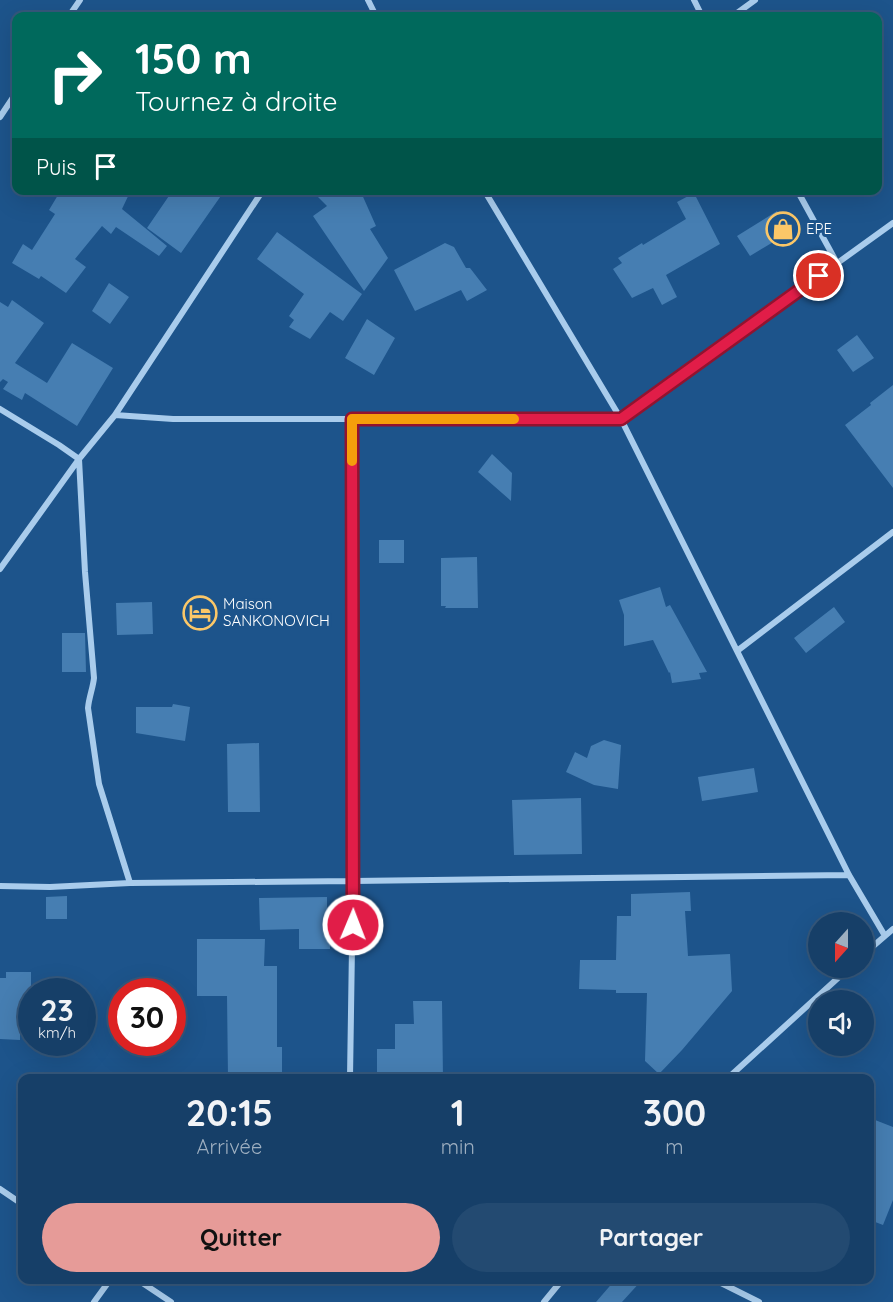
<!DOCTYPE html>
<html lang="fr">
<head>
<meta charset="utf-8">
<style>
  body { margin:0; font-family:Quicksand,sans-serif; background:#234a71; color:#f1f3f6; height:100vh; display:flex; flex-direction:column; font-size:22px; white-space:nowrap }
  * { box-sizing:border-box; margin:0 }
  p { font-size:20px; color:#9eafc0 }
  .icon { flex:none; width:33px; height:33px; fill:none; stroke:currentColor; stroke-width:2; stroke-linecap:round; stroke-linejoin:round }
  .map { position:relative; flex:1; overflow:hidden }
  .side { position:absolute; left:18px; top:1074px; width:856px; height:210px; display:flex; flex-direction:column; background:#163f68; border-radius:12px; box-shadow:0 6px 24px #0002,0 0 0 2px #35587c }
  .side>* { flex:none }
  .banner { position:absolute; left:12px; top:12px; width:870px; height:183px; border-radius:12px; box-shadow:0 6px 24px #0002,0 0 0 2px #35587c; background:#00695c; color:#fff; overflow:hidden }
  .needle { width:39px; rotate:201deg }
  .controls { position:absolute; left:808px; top:912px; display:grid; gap:12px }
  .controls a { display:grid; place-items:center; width:66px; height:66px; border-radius:50%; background:#163f68; box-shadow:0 6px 24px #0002,0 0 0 2px #35587c; font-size:30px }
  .speed { position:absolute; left:18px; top:978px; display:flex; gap:12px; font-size:30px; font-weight:700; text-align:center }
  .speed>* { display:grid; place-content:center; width:78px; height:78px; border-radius:50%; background:#163f68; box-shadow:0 6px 24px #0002,0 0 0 2px #35587c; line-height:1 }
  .speed small { font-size:15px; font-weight:400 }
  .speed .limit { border:9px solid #d22; background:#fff; color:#111 }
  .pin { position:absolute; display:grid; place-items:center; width:51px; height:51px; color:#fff; margin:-26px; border:3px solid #fff; border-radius:50%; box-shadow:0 2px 6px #0007 }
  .me { position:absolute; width:66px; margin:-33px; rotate:1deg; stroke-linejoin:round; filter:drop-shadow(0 0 4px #0008) }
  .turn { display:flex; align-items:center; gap:21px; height:126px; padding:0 24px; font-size:27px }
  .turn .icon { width:78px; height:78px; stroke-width:2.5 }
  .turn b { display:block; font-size:42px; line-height:51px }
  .then { display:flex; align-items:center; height:57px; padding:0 24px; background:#0003; gap:12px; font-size:22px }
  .eta { display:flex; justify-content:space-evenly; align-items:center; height:102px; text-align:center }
  .eta b { font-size:36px; font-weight:700; line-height:42px }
  .primary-button { display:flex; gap:12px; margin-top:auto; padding:12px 24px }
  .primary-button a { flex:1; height:69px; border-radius:36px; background:#e69b98; color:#111; font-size:24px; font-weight:700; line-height:69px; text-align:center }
  .primary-button a+a { background:#234a71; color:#f1f3f6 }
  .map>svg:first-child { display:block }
</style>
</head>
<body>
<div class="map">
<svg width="893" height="1302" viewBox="0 0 893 1302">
  <rect width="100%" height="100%" fill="#1d548b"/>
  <!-- building -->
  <path fill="#467eb2" d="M61,190H131L122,209L167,246L159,256L116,227L111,234L102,226L75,259L86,267L66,293L41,276L39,279L12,263L23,244L32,250L55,214L49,210Z
    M173,190H225L181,253L147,228Z
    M311,190H360L376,226L370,229L388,258L364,291L313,216L327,206Z
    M694,193L720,244L666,275L677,297L662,305L653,288L632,298L613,269L622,263L618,258L642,243L643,245L686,219L677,202Z
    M777,211L790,232L750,256L737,236Z
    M277,232L362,294L343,321L330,312L310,339L289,327L294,320L289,316L304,294L257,259Z
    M445,243L454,247L466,268H470L487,290L467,301L461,290L415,311L394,270Z
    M109,283L129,297L110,324L92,311Z
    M12,300L44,323L15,363L47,383L72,343L113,368L77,426L25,393L22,400L3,389L8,382L3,379L0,382V302L8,307Z
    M367,319L395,338L374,375L345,358Z
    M857,335L874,358L853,372L837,350Z
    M893,385V488L845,425L871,405L870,403Z
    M492,454L512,473L511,501L478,472Z
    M379,540H404V563H379Z
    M477,557L478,608H445L446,606H441V558Z
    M660,587L666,607L670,605L707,672L699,673L701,679L672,683L670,672L669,673L653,640L624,646V615L619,600Z
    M152,602L153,634L117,635L116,603Z
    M834,607L845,622L806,653L794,638Z
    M62,633H85L86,672H62Z
    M173,704L190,707L185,741L136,733V707H172Z
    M604,740L621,745L618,789L594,785L566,772L575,752L587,758L591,746Z
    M259,743L260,812H228L227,744Z
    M754,768L758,792L702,801L698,777Z
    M581,798L582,854L514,855L512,800Z
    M690,892L691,911H685L688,956L730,954L732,991L682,1050L659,1074L645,1061L647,993H616V990L579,989L580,960H616L617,916H631V894Z
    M67,896V919H46V897Z
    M327,897V918H330V949H299V929L260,930L259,898Z
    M197,939H265L264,966H277V1047H282V1078H228L227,996H197Z
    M6,972H31V999H20V1040L0,1039V978H6Z
    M413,1001H442L443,1078H377V1049H395V1024H414Z
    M870,1118L893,1127V1200L883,1225L870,1220Z
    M615,1280H642L622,1302H596Z"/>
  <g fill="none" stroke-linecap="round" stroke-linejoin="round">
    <!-- minor -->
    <path stroke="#a9ccec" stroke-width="6" d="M368,0L376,16
      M694,0L702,16
      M69,16L80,0
      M733,16L755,0
      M0,117L16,93
      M484,190L621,419L849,875L885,936
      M797,190L837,263
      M0,409L59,445L79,459L85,572L94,678C93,688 89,697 88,708L99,784L130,883
      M115,415L173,419H621L893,223
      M0,569L79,459L115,415L263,190
      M737,651L893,532
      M0,886L50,887L130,883L353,881L849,875
      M864,954L893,929
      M350,1078L353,881L352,419
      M728,1078L849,968
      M0,1189L22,1204
      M138,1280L171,1302
      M715,1280L759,1302
      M94,1302L110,1280
      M544,1302L562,1280"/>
  </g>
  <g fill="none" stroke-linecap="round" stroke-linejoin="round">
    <!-- route casing -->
    <g stroke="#92132f" stroke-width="15">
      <path id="route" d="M353,925L352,419H621L819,276"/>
    </g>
    <!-- route -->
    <use href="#route" stroke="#e11d48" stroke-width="10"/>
    <!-- slow -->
    <path stroke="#f59e0b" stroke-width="10" d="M352,461V419H514"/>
  </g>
  <!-- icons -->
  <defs>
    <g id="shop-ring" transform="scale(1.725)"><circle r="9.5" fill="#1d548b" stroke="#fbc768" stroke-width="1.5"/><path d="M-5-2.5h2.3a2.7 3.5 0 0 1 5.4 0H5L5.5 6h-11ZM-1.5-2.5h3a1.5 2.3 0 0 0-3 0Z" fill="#fbc768"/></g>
    <g id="hotel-ring" transform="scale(1.725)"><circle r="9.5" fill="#1d548b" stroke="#fbc768" stroke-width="1.5"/><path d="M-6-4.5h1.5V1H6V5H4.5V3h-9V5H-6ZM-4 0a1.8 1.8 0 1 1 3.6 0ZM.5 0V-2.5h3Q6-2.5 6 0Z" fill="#fbc768"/></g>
  </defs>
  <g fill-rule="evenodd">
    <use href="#shop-ring" x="783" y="229"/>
    <use href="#hotel-ring" x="200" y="613"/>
  </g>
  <g text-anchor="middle" stroke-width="6" stroke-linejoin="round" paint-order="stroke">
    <!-- poi labels -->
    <g font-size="15" fill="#fff" stroke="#1d548b" text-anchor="start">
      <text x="806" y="234">EPE</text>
      <text x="223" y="609">Maison<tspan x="223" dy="17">SANKONOVICH</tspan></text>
    </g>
  </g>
</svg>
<div class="controls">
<a><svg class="needle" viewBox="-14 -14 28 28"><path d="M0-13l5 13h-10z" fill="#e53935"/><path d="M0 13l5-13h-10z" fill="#9eafc0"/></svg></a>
<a><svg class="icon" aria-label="sound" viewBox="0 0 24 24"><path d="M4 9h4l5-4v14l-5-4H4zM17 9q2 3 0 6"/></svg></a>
</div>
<div class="speed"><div>23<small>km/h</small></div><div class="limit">30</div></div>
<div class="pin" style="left:819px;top:276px;background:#d93025"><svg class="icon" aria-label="arrive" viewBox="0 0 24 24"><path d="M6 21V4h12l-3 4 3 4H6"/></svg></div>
<svg class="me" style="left:353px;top:925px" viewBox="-20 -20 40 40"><circle r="17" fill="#e11d48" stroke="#fff" stroke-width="3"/><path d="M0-11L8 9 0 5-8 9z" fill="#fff"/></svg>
<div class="banner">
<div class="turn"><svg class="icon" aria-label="right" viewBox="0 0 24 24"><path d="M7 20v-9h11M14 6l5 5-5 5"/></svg><div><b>150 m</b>Tournez à droite</div></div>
<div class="then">Puis<svg class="icon" aria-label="arrive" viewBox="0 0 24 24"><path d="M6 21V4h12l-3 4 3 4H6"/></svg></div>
</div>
<section class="side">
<div class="eta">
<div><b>20:15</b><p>Arrivée</p></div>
<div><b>1</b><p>min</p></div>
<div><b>300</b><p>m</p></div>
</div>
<div class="primary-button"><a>Quitter</a><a>Partager</a></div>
</section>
</div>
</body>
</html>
